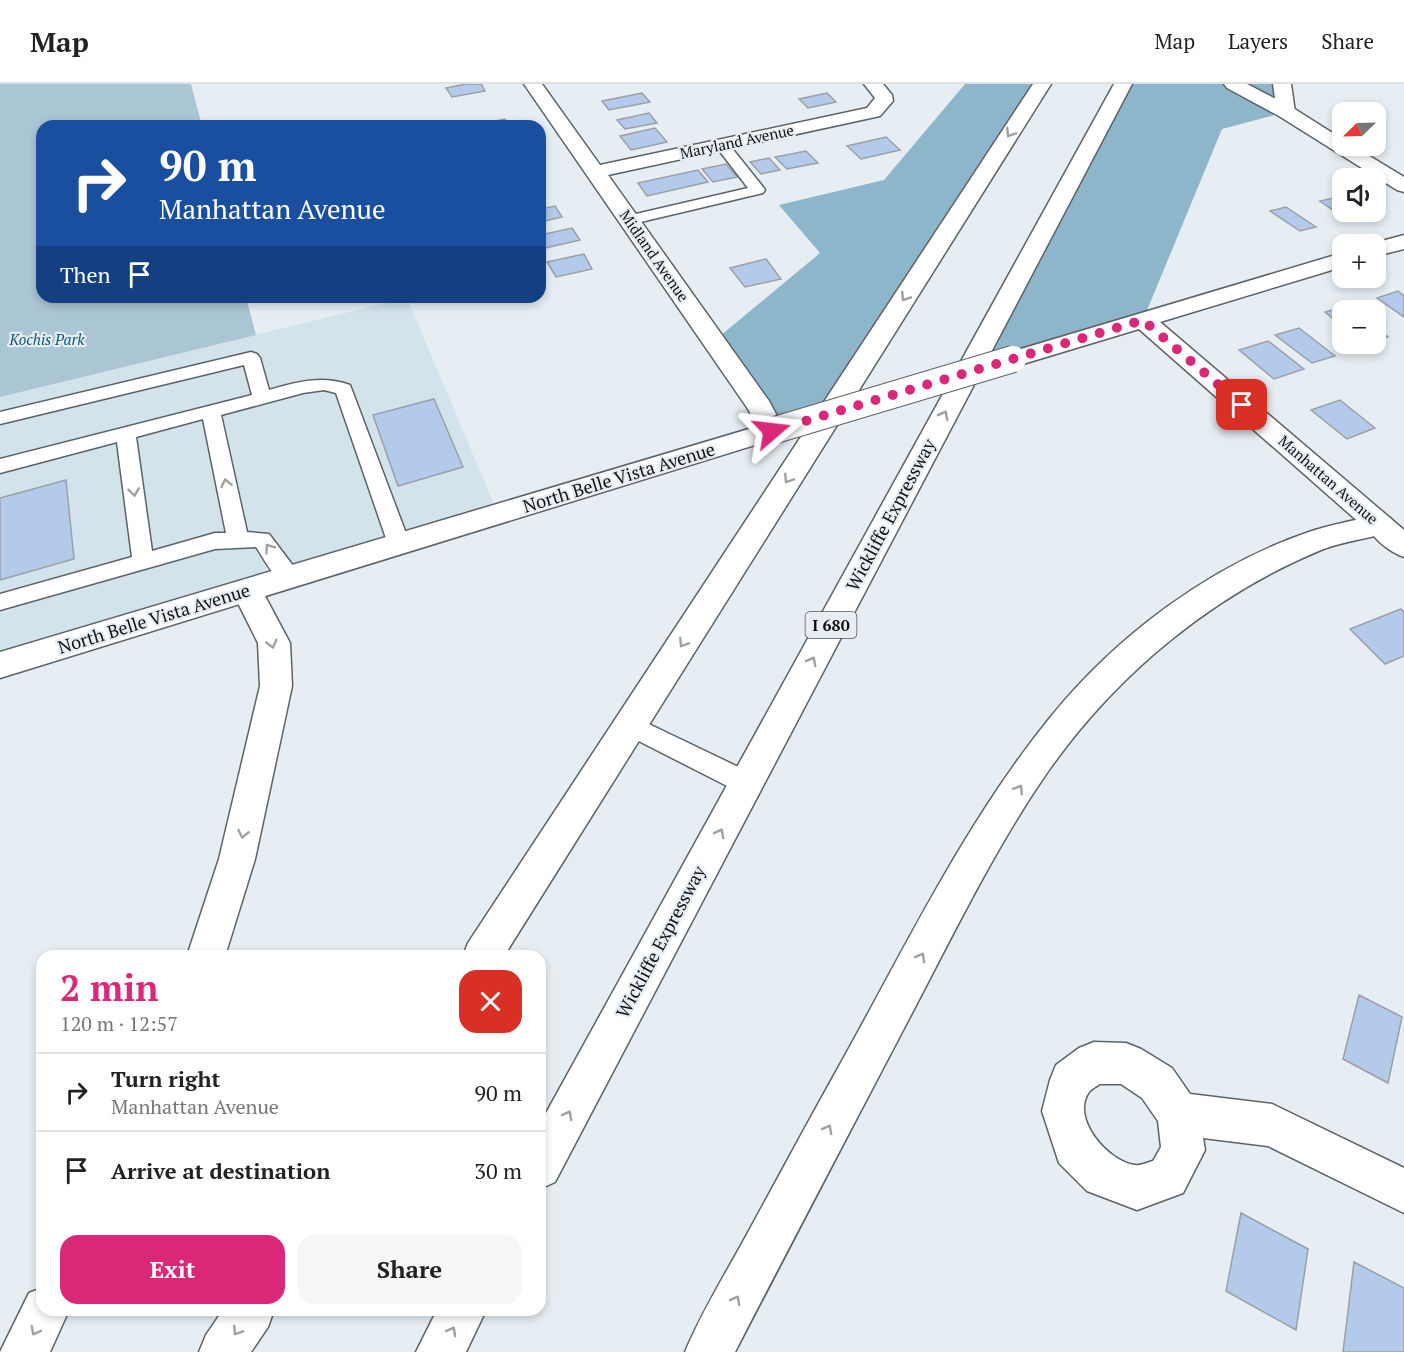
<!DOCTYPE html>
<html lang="en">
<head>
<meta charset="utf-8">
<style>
  body { margin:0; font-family:"PT Serif",serif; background:#f6f6f6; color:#222; height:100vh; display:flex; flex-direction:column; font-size:22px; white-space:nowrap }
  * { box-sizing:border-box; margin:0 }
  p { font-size:20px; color:#767676 }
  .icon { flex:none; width:33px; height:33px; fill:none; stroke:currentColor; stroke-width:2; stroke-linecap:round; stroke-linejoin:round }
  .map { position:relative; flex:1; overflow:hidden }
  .drawer { position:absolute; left:36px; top:866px; width:510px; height:366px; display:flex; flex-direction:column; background:#fff; border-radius:18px; box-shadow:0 3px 9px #0003 }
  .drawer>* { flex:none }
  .guide { position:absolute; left:36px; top:36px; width:510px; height:183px; border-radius:18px; box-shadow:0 3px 9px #0003; background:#1a4fa0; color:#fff; overflow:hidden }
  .needle { width:39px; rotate:247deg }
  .controls { position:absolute; left:1332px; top:18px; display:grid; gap:12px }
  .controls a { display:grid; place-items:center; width:54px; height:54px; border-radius:12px; background:#fff; box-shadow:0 3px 9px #0003; font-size:30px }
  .pin { position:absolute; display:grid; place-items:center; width:51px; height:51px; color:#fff; margin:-26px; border-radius:12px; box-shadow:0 3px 9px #0006 }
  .me { position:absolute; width:66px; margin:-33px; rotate:73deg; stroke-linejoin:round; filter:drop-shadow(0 0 4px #0008) }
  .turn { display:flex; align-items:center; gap:21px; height:126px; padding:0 24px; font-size:27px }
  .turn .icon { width:78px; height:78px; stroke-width:2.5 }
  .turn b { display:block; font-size:42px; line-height:51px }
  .then { display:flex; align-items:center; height:57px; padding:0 24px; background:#0003; gap:12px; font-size:22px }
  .round { display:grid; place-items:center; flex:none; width:63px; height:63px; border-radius:18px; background:#f6f6f6 }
  .overview { display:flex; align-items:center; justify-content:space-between; height:102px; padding:0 24px }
  h1 { font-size:36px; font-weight:700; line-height:45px; color:#db2777 }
  .button { display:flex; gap:12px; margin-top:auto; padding:12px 24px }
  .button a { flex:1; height:69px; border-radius:18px; background:#db2777; color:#fff; font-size:24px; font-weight:700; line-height:69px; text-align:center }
  .button a+a { background:#f6f6f6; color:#222 }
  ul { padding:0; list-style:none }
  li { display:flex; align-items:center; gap:18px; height:78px; padding:0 24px; border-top:2px solid #e0e0e0 }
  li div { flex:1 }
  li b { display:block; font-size:22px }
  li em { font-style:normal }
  header { display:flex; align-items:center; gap:36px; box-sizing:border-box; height:84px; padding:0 30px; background:#fff; border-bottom:2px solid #e0e0e0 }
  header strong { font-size:28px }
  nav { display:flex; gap:33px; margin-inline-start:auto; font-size:21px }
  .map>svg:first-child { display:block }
</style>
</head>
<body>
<header>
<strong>Map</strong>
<nav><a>Map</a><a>Layers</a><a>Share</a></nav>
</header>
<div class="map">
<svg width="1404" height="1268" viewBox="0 0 1404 1268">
  <rect width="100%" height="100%" fill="#e6eef3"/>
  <!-- built -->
  <path fill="#d3e3eb" d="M407,214L498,430L0,581V313Z"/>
  <!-- green -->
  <path fill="#aac5d3" d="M0,0H191L202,42H42V213H246L256,251L0,313Z"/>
  <!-- forest -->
  <path fill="#8eb6ca" d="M965,0H1042L828,333L772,347L714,257L820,169L779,121L884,96Z
    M1123,0H1282L1286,28L1222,45L1143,236L967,290Z"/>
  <!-- building -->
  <path fill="#b3caea" stroke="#9ca0a6" stroke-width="1.5" d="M466,0H481L485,7L452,13L446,4Z
    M642,9L650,18L609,26L602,17Z
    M827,9L836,18L808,24L799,15Z
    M649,29L657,39L625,45L617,36Z
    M505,35L510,42H470Z
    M655,44L667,58L631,66L620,52Z
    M886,53L900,66L861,75L847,62Z
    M806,67L818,79L787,85L775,73Z
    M769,74L780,86L761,90L750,78Z
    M726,80L737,93L713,98L702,85Z
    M698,86L708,98L647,112L638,99Z
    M1342,112V128H1374L1344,134L1320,117Z
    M555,122L562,133L540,138V125Z
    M1286,123L1316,143L1300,147L1270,127Z
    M572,144L580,156L541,165L540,151Z
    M584,170L592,185L556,193L547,178Z
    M766,175L781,195L745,203L730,184Z
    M1398,207L1404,212V233L1377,214Z
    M1347,222L1353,226H1342V242L1325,228Z
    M1376,243L1388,253L1376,256Z
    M1299,244L1335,272L1312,279L1275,251Z
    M1268,257L1304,285L1274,295L1239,266Z
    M434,315L463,383L398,402L373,331Z
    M1340,316L1375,344L1347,355L1311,326Z
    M66,396L74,475L0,496V414Z
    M1401,525L1404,528V572L1385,580L1350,545Z
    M1359,911L1402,933L1388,999L1343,975Z
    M1241,1129L1308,1165L1296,1246L1226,1207Z
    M1354,1178L1404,1204V1268H1343Z"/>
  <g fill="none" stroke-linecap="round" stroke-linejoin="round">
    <!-- lane casing -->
    <g stroke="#5c6367" stroke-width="3">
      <path id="lane" d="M722,57L727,58L763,103L765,106L763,109L628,141L623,139L620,136L623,133L748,104L715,61Z
        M251,268L257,270L260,274L269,306C297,298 322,291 350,301L410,460L406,465L399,468L392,465L388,460L336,309L324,306L303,309L221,331L247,448L269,450L297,487L300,493L297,499C277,505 266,477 256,463L215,465L0,526V510L132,473L117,358L0,389V375L252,311L244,281L0,340V328ZM203,335L226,449H215L152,467L136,353Z
        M630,631L755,691L759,699L755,707L746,710L737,707L621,648L618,641L621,634Z"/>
    </g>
    <!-- street casing -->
    <g stroke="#5c6367" stroke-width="3">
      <path id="street" d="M524,0H542L600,81L867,24L875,14L864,0H883L892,11L893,17L880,32L608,91L769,317L785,347L781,353L772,356L763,353L748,325Z
        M1273,0H1291L1295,28L1293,32H1279L1277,28Z
        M1380,431L1390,434L1404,446V473C1389,468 1374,455 1366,441L1370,434Z
        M1094,958L1126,959L1141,965L1172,984L1190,1010L1272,1020L1404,1084V1129L1268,1062L1203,1054L1205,1066L1183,1109L1137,1126L1087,1107L1059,1079L1042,1027L1050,996L1056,981L1079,964ZM1100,1000H1121L1142,1014L1158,1037L1161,1063L1153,1077C1148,1078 1141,1082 1135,1081C1109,1078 1070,1035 1089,1008C1091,1005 1097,1002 1100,1000Z"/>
    </g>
    <!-- secondary casing -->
    <g stroke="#5c6367" stroke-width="3">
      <path id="secondary" d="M1224,0H1247L1293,24L1342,55V62H1353L1404,93V108L1397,106L1279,32L1227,4Z
        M1404,151V165L1376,172V160H1371Z
        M1342,169V183L1160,238L1390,434L1394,441L1390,448L1380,451L1370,448L1139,245L1013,283L1004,280L1001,275L1004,270Z
        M772,338L781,341L785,347L781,353L0,594V568Z"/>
    </g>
    <!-- highway casing -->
    <g stroke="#5c6367" stroke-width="3">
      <path id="highway" d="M1033,0H1051L504,872H463L468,859Z
        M1114,0H1132L555,1098L540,1105V1040Z
        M1380,431L1390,434L1394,441L1390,448C1367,455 1343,457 1321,466C1212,511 1117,590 1049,686C996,762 955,847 912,929C853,1042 793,1155 735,1268H685C700,1232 721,1197 740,1163C773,1103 805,1043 838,984C904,866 964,740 1049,635C1115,553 1209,482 1309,448C1332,440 1356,436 1380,431Z
        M247,496L258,499L290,559L292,602L255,775L225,872H187L219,775L260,602L258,559L232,507L236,499Z
        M42,1204V1226H69L50,1268H0L29,1209Z
        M223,1226H274L268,1243L251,1268H199L206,1251Z
        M437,1226H486L466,1268H416Z"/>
    </g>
    <!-- lane -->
    <use href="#lane" fill="#fff" fill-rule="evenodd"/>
    <!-- street -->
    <use href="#street" fill="#fff" fill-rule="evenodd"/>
    <!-- secondary -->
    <use href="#secondary" fill="#fff" fill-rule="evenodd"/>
    <!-- highway -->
    <use href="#highway" fill="#fff" fill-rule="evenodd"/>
    <!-- secondary-bridge casing -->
    <g stroke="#5c6367" stroke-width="28" stroke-linecap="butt">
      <path id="secondary-bridge" d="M772,347L1013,275"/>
    </g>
    <!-- secondary-bridge -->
    <use href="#secondary-bridge" stroke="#fff" stroke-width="26"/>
  </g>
  <!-- one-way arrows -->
  <defs><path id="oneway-chevron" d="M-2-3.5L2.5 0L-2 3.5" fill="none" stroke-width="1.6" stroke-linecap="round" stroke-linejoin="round" transform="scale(1.5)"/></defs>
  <g stroke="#9fa0a1">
    <use href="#oneway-chevron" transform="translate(1010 49) rotate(123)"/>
    <use href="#oneway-chevron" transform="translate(905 213) rotate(123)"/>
    <use href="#oneway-chevron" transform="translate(944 331) rotate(-62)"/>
    <use href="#oneway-chevron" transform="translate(788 395) rotate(123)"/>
    <use href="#oneway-chevron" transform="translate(226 399) rotate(-102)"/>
    <use href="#oneway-chevron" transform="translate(134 408) rotate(83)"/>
    <use href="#oneway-chevron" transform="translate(269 464) rotate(-125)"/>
    <use href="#oneway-chevron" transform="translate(683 559) rotate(123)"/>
    <use href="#oneway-chevron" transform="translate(272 560) rotate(76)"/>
    <use href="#oneway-chevron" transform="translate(812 577) rotate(-62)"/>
    <use href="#oneway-chevron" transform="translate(1019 705) rotate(-58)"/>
    <use href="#oneway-chevron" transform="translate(720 749) rotate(-62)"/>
    <use href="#oneway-chevron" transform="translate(243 750) rotate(102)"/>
    <use href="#oneway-chevron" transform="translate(921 873) rotate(-61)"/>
    <use href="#oneway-chevron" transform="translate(568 1031) rotate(-62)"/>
    <use href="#oneway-chevron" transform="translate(828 1045) rotate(-62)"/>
    <use href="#oneway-chevron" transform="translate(736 1216) rotate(-62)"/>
    <use href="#oneway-chevron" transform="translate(35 1247) rotate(118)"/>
    <use href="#oneway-chevron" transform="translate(237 1247) rotate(123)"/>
    <use href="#oneway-chevron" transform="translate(452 1247) rotate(-61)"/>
  </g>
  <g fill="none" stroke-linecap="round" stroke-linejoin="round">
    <!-- route -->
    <path stroke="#db2777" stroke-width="10" stroke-dasharray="0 18" d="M772,347L1143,236L1242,321"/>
  </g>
  <g text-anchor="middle" stroke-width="4.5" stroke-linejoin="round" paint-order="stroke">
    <!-- far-street labels -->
    <g font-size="15" fill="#0f1213" stroke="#e6eef3">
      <text transform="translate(737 58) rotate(-12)" y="5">Maryland Avenue</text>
      <text transform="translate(654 172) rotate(55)" y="5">Midland Avenue</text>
      <text transform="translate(1328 396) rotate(41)" y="5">Manhattan Avenue</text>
    </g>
    <!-- far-park labels -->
    <g font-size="15" font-style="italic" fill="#0d5875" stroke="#e6eef3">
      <text x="47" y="261">Kochis Park</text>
    </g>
    <!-- shield labels -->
    <rect fill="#e6eef3" stroke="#505456" stroke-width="1.5" x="805.5" y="528" width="51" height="26" rx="4.5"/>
    <g font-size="16" font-weight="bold" fill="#0f1213">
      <text x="831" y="547">I 680</text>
    </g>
    <!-- street labels -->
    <g font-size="18" fill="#0f1213" stroke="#e6eef3">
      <text transform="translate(619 394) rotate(-17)" y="6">North Belle Vista Avenue</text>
      <text transform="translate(891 431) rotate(-62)" y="6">Wickliffe Expressway</text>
      <text transform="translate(154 535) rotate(-17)" y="6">North Belle Vista Avenue</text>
      <text transform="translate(661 858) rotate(-62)" y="6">Wickliffe Expressway</text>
    </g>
  </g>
</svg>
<div class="controls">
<a><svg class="needle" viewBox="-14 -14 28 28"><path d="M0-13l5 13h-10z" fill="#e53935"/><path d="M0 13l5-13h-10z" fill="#767676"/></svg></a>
<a><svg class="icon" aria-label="sound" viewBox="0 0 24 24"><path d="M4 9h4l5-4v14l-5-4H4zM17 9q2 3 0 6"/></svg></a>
<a>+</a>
<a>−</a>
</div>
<div class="pin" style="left:1242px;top:321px;background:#d93025"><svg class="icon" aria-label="arrive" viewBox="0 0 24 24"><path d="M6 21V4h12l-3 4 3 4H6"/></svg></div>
<svg class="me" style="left:772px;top:347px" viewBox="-20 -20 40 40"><path d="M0-17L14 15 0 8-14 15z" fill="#db2777" stroke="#fff" stroke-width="4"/></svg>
<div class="guide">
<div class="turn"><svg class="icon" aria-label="right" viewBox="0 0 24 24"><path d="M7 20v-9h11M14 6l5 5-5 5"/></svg><div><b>90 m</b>Manhattan Avenue</div></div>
<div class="then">Then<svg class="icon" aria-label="arrive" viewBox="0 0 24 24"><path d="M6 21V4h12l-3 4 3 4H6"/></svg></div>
</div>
<section class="drawer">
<div class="overview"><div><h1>2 min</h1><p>120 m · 12:57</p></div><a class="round" style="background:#d93025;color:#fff"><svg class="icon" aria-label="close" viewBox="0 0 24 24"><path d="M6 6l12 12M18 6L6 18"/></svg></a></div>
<ul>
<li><svg class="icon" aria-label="right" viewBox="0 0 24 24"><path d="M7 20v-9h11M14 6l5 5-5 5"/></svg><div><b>Turn right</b><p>Manhattan Avenue</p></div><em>90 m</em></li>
<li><svg class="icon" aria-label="arrive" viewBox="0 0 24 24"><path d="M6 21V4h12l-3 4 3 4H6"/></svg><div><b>Arrive at destination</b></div><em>30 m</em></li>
</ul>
<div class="button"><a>Exit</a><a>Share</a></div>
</section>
</div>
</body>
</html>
